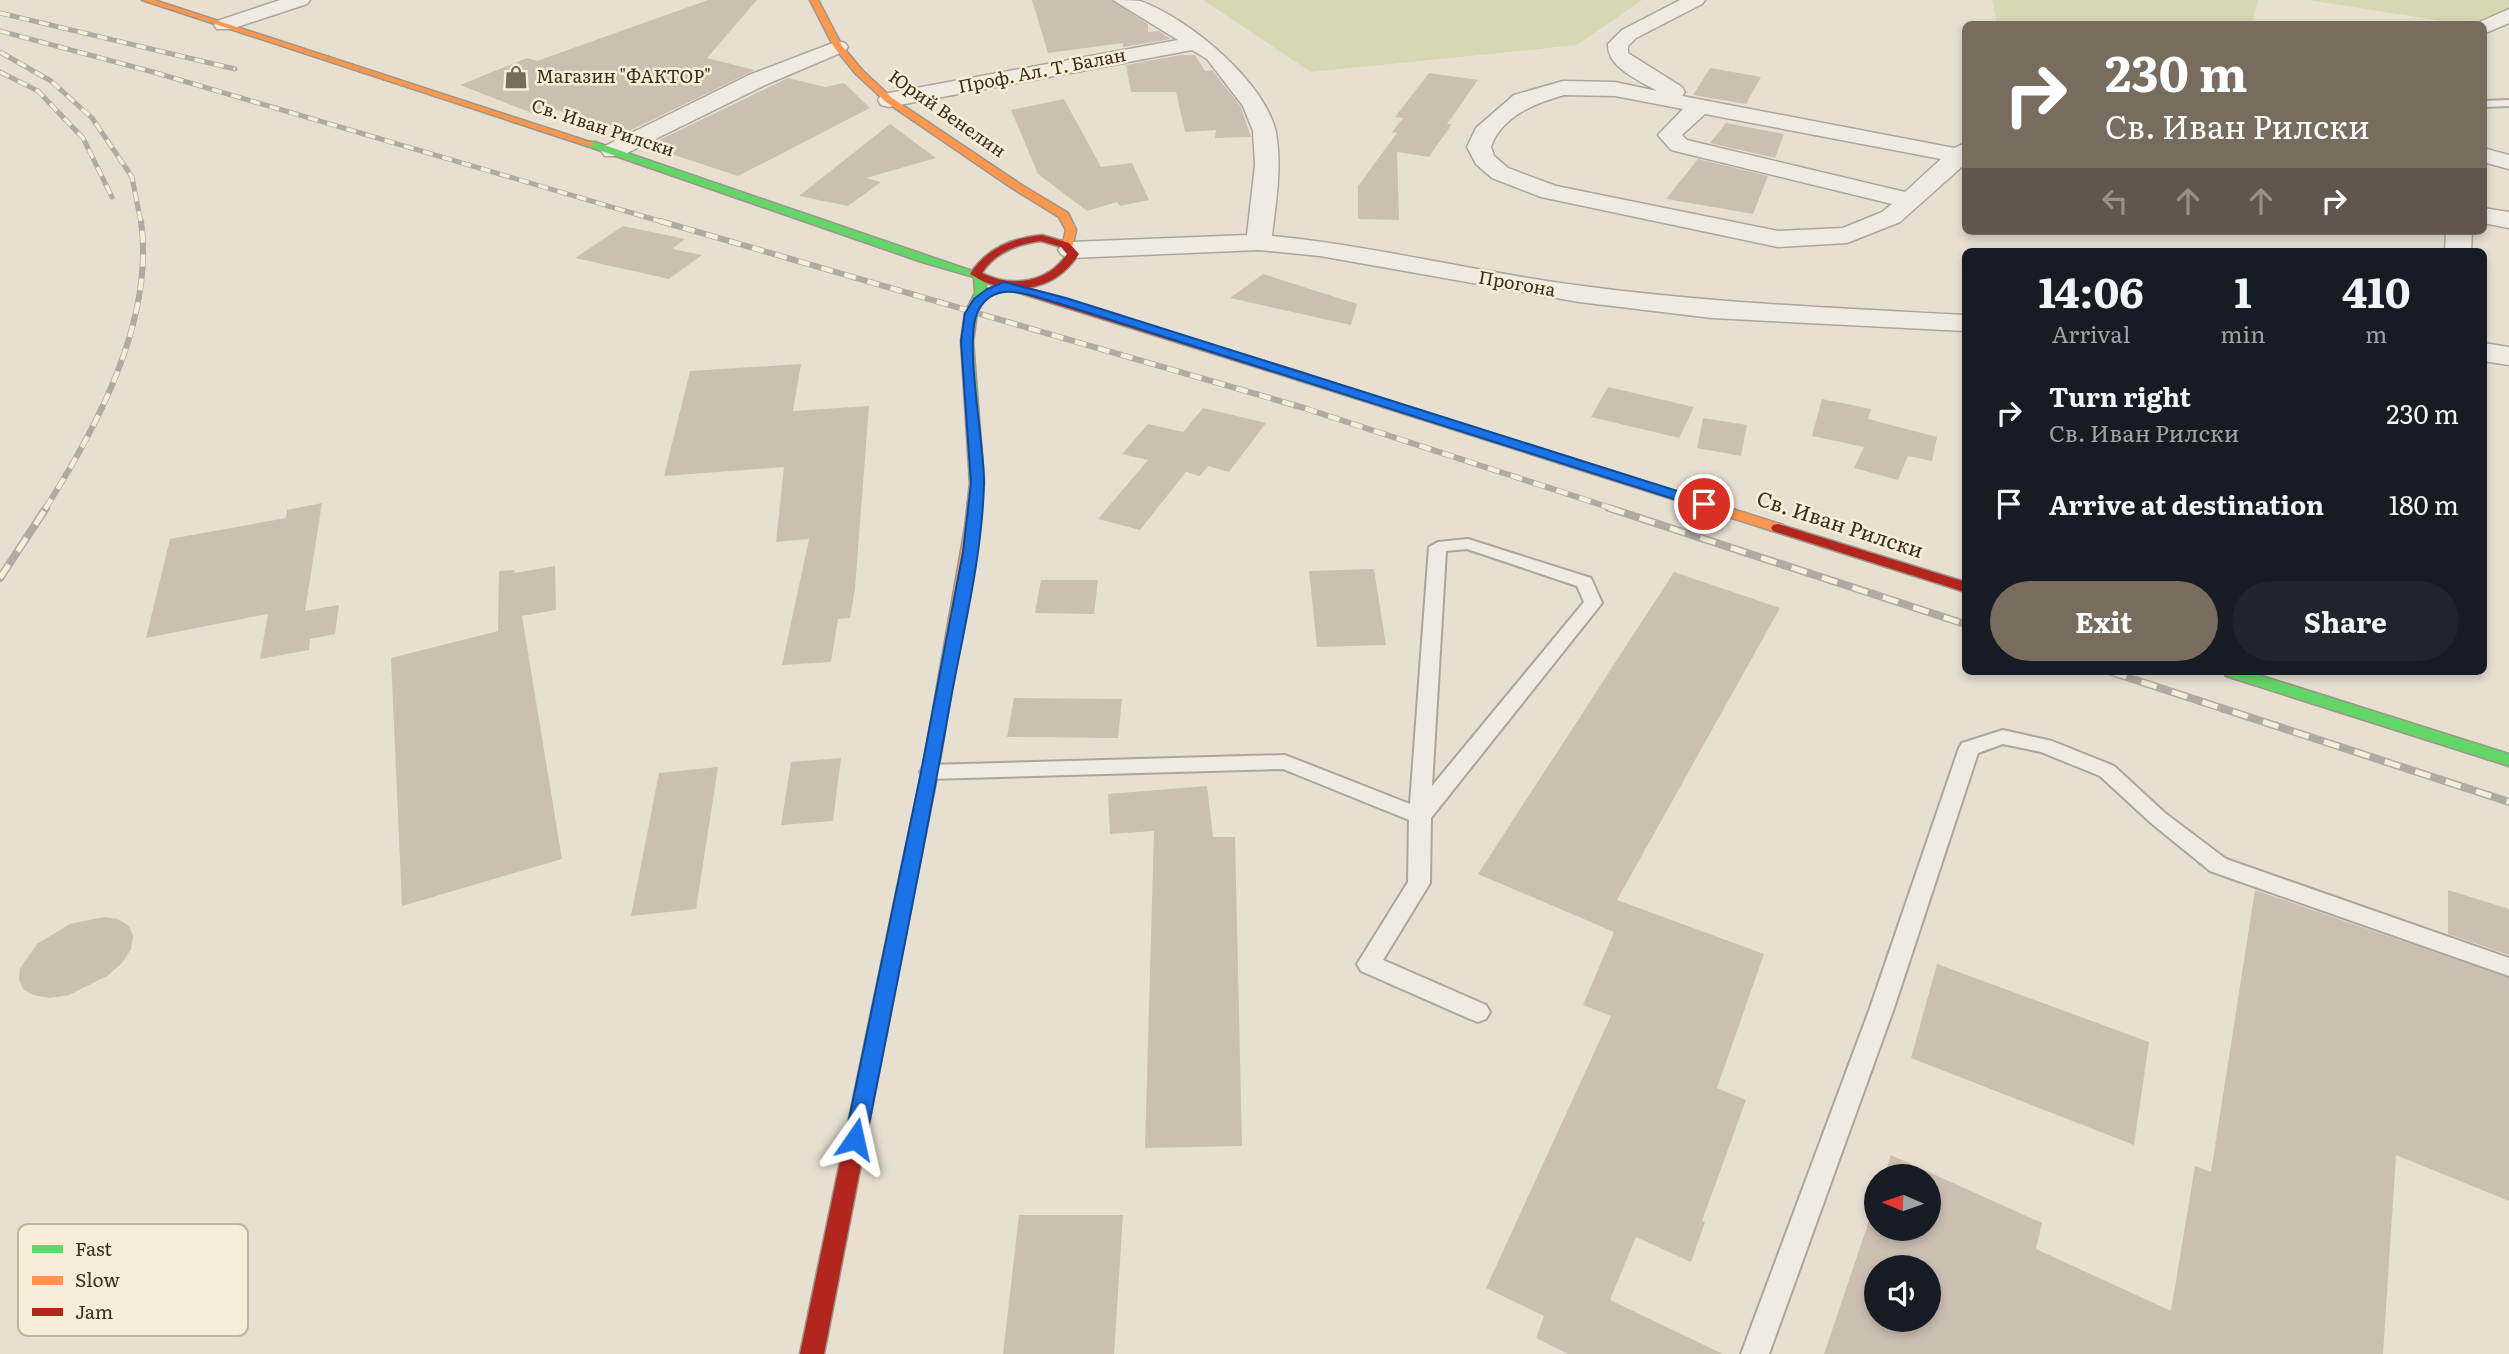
<!DOCTYPE html>
<html lang="en">
<head>
<meta charset="utf-8">
<style>
  body { margin:0; font-family:Literata,serif; background:#20242c; color:#f1f3f6; height:100vh; display:flex; flex-direction:column; font-size:26px; white-space:nowrap }
  * { box-sizing:border-box; margin:0 }
  p { font-size:23px; color:#9ea1a6 }
  .icon { flex:none; width:38px; height:38px; fill:none; stroke:currentColor; stroke-width:2; stroke-linecap:round; stroke-linejoin:round }
  .map { position:relative; flex:1; overflow:hidden }
  .side { position:absolute; left:1962px; top:248px; width:525px; height:427px; display:flex; flex-direction:column; background:#171b24; border-radius:10px; box-shadow:0 4px 10px #0003 }
  .side>* { flex:none }
  .guide { position:absolute; left:1962px; top:21px; width:525px; height:214px; border-radius:10px; box-shadow:0 4px 10px #0003; background:#786c5e; color:#fff; overflow:hidden }
  .needle { width:46px; rotate:272deg }
  .fabs { position:absolute; left:1864px; top:1164px; display:grid; gap:14px }
  .fabs a { display:grid; place-items:center; width:77px; height:77px; border-radius:50%; background:#171b24; box-shadow:0 4px 10px #0003; font-size:35px }
  .pin { position:absolute; display:grid; place-items:center; width:60px; height:60px; color:#fff; margin:-30px; border:4px solid #fff; border-radius:50%; box-shadow:0 2px 7px #0007 }
  .me { position:absolute; width:77px; margin:-38px; rotate:11deg; stroke-linejoin:round; filter:drop-shadow(0 0 5px #0008) }
  .turn { display:flex; align-items:center; gap:24px; height:147px; padding:0 28px; font-size:32px }
  .turn .icon { width:91px; height:91px; stroke-width:2.5 }
  .turn b { display:block; font-size:49px; line-height:60px }
  .lanes { display:flex; align-items:center; height:66px; padding:0 28px; background:#0003; justify-content:center; gap:35px; direction:ltr }
  .lanes .off { opacity:.35 }
  .eta { display:flex; justify-content:space-evenly; align-items:center; height:119px; text-align:center }
  .eta b { font-size:42px; font-weight:700; line-height:49px }
  .action { display:flex; gap:14px; margin-top:auto; padding:14px 28px }
  .action a { flex:1; height:80px; border-radius:42px; background:#786c5e; color:#fff; font-size:28px; font-weight:700; line-height:80px; text-align:center }
  .action a+a { background:#20242c; color:#f1f3f6 }
  ul { padding:0; list-style:none }
  li { display:flex; align-items:center; gap:21px; height:91px; padding:0 28px }
  li div { flex:1 }
  li b { display:block; font-size:26px }
  li em { font-style:normal }
  .map>svg:first-child { display:block }
</style>
</head>
<body>
<div class="map">
<svg width="2509" height="1354" viewBox="0 0 2509 1354">
  <rect width="100%" height="100%" fill="#e7e0d1"/>
  <!-- green -->
  <path fill="#d6d7b3" d="M1203,0H1642L1577,45L1311,72Z
    M1992,0H2258L2252,24H1997Z
    M2308,0H2509V15L2483,24H2462Z"/>
  <!-- building -->
  <path fill="#cbbfb2" fill-rule="evenodd" d="M708,0H757L707,58L755,70L629,131L546,107L532,113L460,85L527,58L537,61Z
    M1032,0H1111L1148,24V32L1159,31L1171,39L1123,47V43L1048,53Z
    M1181,55H1195L1205,71L1212,70L1241,107L1251,137L1215,138L1216,130L1185,132L1176,92H1131L1126,65Z
    M1710,68L1761,77L1746,104L1693,95Z
    M1429,73L1478,80L1447,124H1452L1429,157L1397,152L1399,220L1358,219V186L1397,133L1392,132L1403,118L1395,117Z
    M788,78L825,87L844,83L870,108L738,176L647,146Z
    M1064,99L1101,167L1132,163L1149,200L1120,206L1117,202L1087,211L1038,174L1011,110Z
    M1726,123L1784,134L1775,158L1710,143Z
    M890,124L936,158L866,178L881,182L848,206L799,196Z
    M1698,159L1768,176L1753,214L1666,199Z
    M623,226L685,239L672,249L702,255L669,279L575,258Z
    M1263,274L1357,304L1351,325L1230,298Z
    M801,364L793,411L869,406L855,588L850,618L838,619L831,662L782,665L809,539L776,542L784,467L664,476L690,371Z
    M1608,387L1694,407L1679,438L1591,417Z
    M1822,399L1871,409L1868,419L1937,437L1932,461L1908,456L1898,480L1854,468L1864,447L1812,436Z
    M1203,408L1266,423L1229,472L1208,466L1200,476L1186,472L1140,530L1098,519L1148,460L1122,454L1148,424L1183,432Z
    M1703,418L1747,425L1741,456L1697,448Z
    M322,503L305,611L339,605L335,634L310,639L309,650L260,659L268,614L146,638L170,539L286,518L287,510Z
    M555,566L556,610L522,616L562,859L402,906L391,658L498,631L499,571L514,570L515,573Z
    M1374,569L1386,645L1317,647L1309,571Z
    M1674,572L1780,608L1617,900L1764,954L1717,1088L1746,1100L1702,1221L1705,1222L1691,1262L1636,1237L1610,1300L1723,1354H1568L1536,1338L1544,1316L1486,1288L1611,1016L1583,1005L1614,932L1478,874Z
    M1041,580H1098L1094,614L1035,613Z
    M1014,698L1122,699L1118,738L1007,737Z
    M841,758L833,821L781,825L791,762Z
    M718,767L696,909L631,916L659,773Z
    M1207,786L1213,837H1235L1242,1146L1145,1148L1154,831L1110,834L1108,794Z
    M2255,890L2509,978V1201L2396,1155L2383,1354H1824L1876,1200V1228H1928V1176H1884L1891,1155L2042,1223L2036,1249L2171,1311L2195,1166L2211,1172ZM1876,1267H1928V1320H1876Z
    M2448,890L2509,909V955L2448,934Z
    M104,917L118,919L129,926L133,936L131,949L122,963L107,976L69,995L49,998L33,995L23,989L19,980L20,968L37,944L70,924Z
    M1937,964L2149,1042L2134,1145L1911,1058Z
    M1019,1215H1123L1114,1354H1003Z"/>
  <g fill="none" stroke-linecap="round" stroke-linejoin="round">
    <!-- lane casing -->
    <g stroke="#ada599" stroke-width="4">
      <path id="lane" d="M2509,100V106L2483,107V101Z
        M1468,539L1591,578L1602,603L1431,818L1430,883L1383,960L1486,1005L1490,1012L1486,1019L1478,1022L1470,1019L1361,971L1357,964L1408,882L1409,820L1283,769L930,779L923,777L920,772L923,767L930,765L1285,755L1410,804L1429,547L1438,542ZM1467,549L1577,586L1584,602L1432,786L1446,551Z
        M2003,730L2052,741L2114,766L2165,813L2226,859L2509,958V976L2210,871L2151,823L2100,776L2041,752L2003,744L1978,753L1894,1008L1769,1354H1741L1870,1008L1959,748L1962,743Z"/>
    </g>
    <!-- street casing -->
    <g stroke="#ada599" stroke-width="3">
      <path id="street" d="M280,0H310L307,4L231,29H217L214,25L217,21Z
        M1113,0C1122,0 1132,0 1140,1C1188,18 1266,82 1276,133C1282,167 1276,202 1272,236C1377,246 1479,273 1583,286C1710,303 1837,308 1965,315V331L1712,318L1579,302L1320,256L1259,250L1071,258L1062,255L1058,250L1062,245L1071,242L1247,235L1255,165L1253,131L1243,106L1207,59L1192,50L889,107L881,105L878,100L881,95L889,93L1178,40Z
        M1680,0H1705L1702,4L1636,38L1628,46V53L1682,87L1685,92L1682,96L1954,148L1965,143V164L1900,222L1847,243L1778,247L1541,197L1492,178L1476,164L1467,147L1476,128L1514,95L1563,81L1615,82L1657,91C1639,80 1607,68 1608,44L1622,30ZM1564,95L1615,96L1683,109L1658,135L1671,150L1892,204L1882,212L1843,228L1778,231L1556,186L1508,168L1494,156L1491,147C1501,116 1536,103 1564,95ZM1705,114L1941,159L1905,192L1687,140L1682,135Z
        M2509,9V23L2483,34V24H2475Z
        M838,41L845,43L848,47L845,51L765,85L621,156H605L601,151L605,146L749,75Z
        M2483,148L2509,155V169L2483,162Z
        M2483,208L2509,212V228L2483,223Z
        M2446,231H2472L2471,252H2445Z
        M2483,343L2509,347V365L2483,361Z"/>
    </g>
    <!-- fast casing -->
    <g stroke="#9c958a" stroke-width="3">
      <path id="fast" d="M587,142H595L984,275L987,293L977,313L973,341L984,483L977,531L972,532L965,528L970,483L961,341L965,313L975,293L974,277L922,262L587,146Z
        M2224,672H2249L2509,754V766L2226,676Z"/>
    </g>
    <!-- slow casing -->
    <g stroke="#9c958a" stroke-width="3">
      <path id="slow" d="M142,0H154L596,144L587,146Z
        M810,0H818L842,46L862,70L892,98L1020,184L1068,213L1076,230L1072,249L1062,247L1066,230L1059,217L1012,188L886,102L856,74L834,47Z
        M1302,373L1783,525L1785,528L1778,532L1773,531L1298,380L1296,377Z
        M972,524L979,528L938,772L914,893L911,898L905,900L899,898L896,893L922,772L965,528Z"/>
    </g>
    <!-- jam casing -->
    <g stroke="#9c958a" stroke-width="3">
      <path id="jam" d="M1042,235L1069,243L1079,254C1065,274 1051,284 1027,288L1306,374L1308,377L1302,381L1298,380L984,282L970,274C987,248 1012,238 1042,235ZM1041,241L1061,247L1067,254C1048,283 1012,288 982,273C995,252 1018,244 1041,241Z
        M1778,524L1965,582V592L1773,531L1771,528L1773,525Z
        M905,886L911,888L914,893L824,1354H800L896,893L899,888Z"/>
    </g>
    <!-- lane -->
    <use href="#lane" fill="#efebe3" fill-rule="evenodd"/>
    <!-- street -->
    <use href="#street" fill="#efebe3" fill-rule="evenodd"/>
    <!-- fast -->
    <use href="#fast" fill="#63d668" fill-rule="evenodd"/>
    <!-- slow -->
    <use href="#slow" fill="#ff974d" fill-rule="evenodd"/>
    <!-- jam -->
    <use href="#jam" fill="#b3261e" fill-rule="evenodd"/>
    <!-- rail-far2 casing -->
    <g stroke="#afaaa2" stroke-width="5">
      <path id="rail-far2" d="M0,13L235,69
        M0,31L153,72L666,223
        M0,52L51,81L92,118L132,177L141,223
        M0,72L38,91L83,138L112,197"/>
    </g>
    <!-- rail-far1 casing -->
    <g stroke="#afaaa2" stroke-width="6">
      <path id="rail-far1" d="M660,221L1304,408L1614,509
        M45,509C96,429 155,320 141,221"/>
    </g>
    <!-- rail casing -->
    <g stroke="#afaaa2" stroke-width="8">
      <path id="rail" d="M1609,508L1965,624
        M0,578L46,508
        M2111,672L2509,802"/>
    </g>
    <!-- rail-far2 -->
    <use href="#rail-far2" stroke="#f7eed8" stroke-width="3.5" stroke-dasharray="10" stroke-linecap="butt"/>
    <!-- rail-far1 -->
    <use href="#rail-far1" stroke="#f7eed8" stroke-width="4.5" stroke-dasharray="12" stroke-linecap="butt"/>
    <!-- rail -->
    <use href="#rail" stroke="#f7eed8" stroke-width="5" stroke-dasharray="16" stroke-linecap="butt"/>
  </g>
  <!-- route -->
  <path fill="#1a73e8" stroke="#114b97" stroke-width="2" d="M1004,282L1066,298L1709,501L1711,504L1704,508L1699,507L1058,303C1031,296 995,278 978,311C963,341 985,445 984,484C982,556 964,628 951,698C925,846 895,993 866,1139L863,1146L855,1149L848,1146L845,1139L921,772L963,552L971,483L961,341L965,313L974,299L987,289Z"/>
  <!-- icons -->
  <defs>
    <g id="shop-bare" transform="scale(1.89)"><path d="M-5-2.5h2.3a2.7 3.5 0 0 1 5.4 0H5L5.5 6h-11ZM-1.5-2.5h3a1.5 2.3 0 0 0-3 0Z" fill="#786c5e" stroke="#f7eed8" stroke-width="2.5" paint-order="stroke"/></g>
  </defs>
  <g fill-rule="evenodd">
    <use href="#shop-bare" x="516" y="77"/>
  </g>
  <g text-anchor="middle" stroke-width="5" stroke-linejoin="round" paint-order="stroke">
    <!-- far-street labels -->
    <g font-size="18" fill="#3d2e20" stroke="#f7eed8">
      <text transform="translate(1042 71) rotate(-11)" y="6">Проф. Ал. Т. Балан</text>
      <text transform="translate(947 114) rotate(35)" y="6">Юрий Венелин</text>
      <text transform="translate(603 128) rotate(18)" y="6">Св. Иван Рилски</text>
      <text transform="translate(1517 284) rotate(10)" y="6">Прогона</text>
    </g>
    <!-- far-poi labels -->
    <g font-size="18" fill="#3d2e20" stroke="#f7eed8" text-anchor="start">
      <text x="536" y="83">Магазин "ФАКТОР"</text>
    </g>
    <!-- street labels -->
    <g font-size="21" fill="#3d2e20" stroke="#f7eed8">
      <text transform="translate(1840 525) rotate(18)" y="7">Св. Иван Рилски</text>
    </g>
  </g>
  <!-- legend -->
  <rect x="18" y="1224" width="230" height="112" rx="10" fill="#f7eed8" stroke="#bfb4a1" stroke-width="2"/>
  <rect x="32" y="1245" width="31" height="8" fill="#63d668"/>
  <rect x="32" y="1276" width="31" height="9" fill="#ff974d"/>
  <rect x="32" y="1308" width="31" height="8" fill="#b3261e"/>
  <g font-size="19" fill="#3d2e20">
    <text x="75" y="1256">Fast</text>
    <text x="75" y="1287">Slow</text>
    <text x="75" y="1319">Jam</text>
  </g>
</svg>
<div class="fabs">
<a><svg class="needle" viewBox="-14 -14 28 28"><path d="M0-13l5 13h-10z" fill="#e53935"/><path d="M0 13l5-13h-10z" fill="#9ea1a6"/></svg></a>
<a><svg class="icon" aria-label="sound" viewBox="0 0 24 24"><path d="M4 9h4l5-4v14l-5-4H4zM17 9q2 3 0 6"/></svg></a>
</div>
<div class="pin" style="left:1704px;top:504px;background:#d93025"><svg class="icon" aria-label="arrive" viewBox="0 0 24 24"><path d="M6 21V4h12l-3 4 3 4H6"/></svg></div>
<svg class="me" style="left:855px;top:1139px" viewBox="-20 -20 40 40"><path d="M0-17L14 15 0 8-14 15z" fill="#1a73e8" stroke="#fff" stroke-width="4"/></svg>
<div class="guide">
<div class="turn"><svg class="icon" aria-label="right" viewBox="0 0 24 24"><path d="M7 20v-9h11M14 6l5 5-5 5"/></svg><div><b>230 m</b>Св. Иван Рилски</div></div>
<div class="lanes"><svg class="icon off" aria-label="left" viewBox="0 0 24 24"><path d="M17 20v-9H6M10 6l-5 5 5 5"/></svg><svg class="icon off" aria-label="ahead" viewBox="0 0 24 24"><path d="M12 20V5M6 11l6-6 6 6"/></svg><svg class="icon off" aria-label="ahead" viewBox="0 0 24 24"><path d="M12 20V5M6 11l6-6 6 6"/></svg><svg class="icon" aria-label="right" viewBox="0 0 24 24"><path d="M7 20v-9h11M14 6l5 5-5 5"/></svg></div>
</div>
<section class="side">
<div class="eta">
<div><b>14:06</b><p>Arrival</p></div>
<div><b>1</b><p>min</p></div>
<div><b>410</b><p>m</p></div>
</div>
<ul>
<li><svg class="icon" aria-label="right" viewBox="0 0 24 24"><path d="M7 20v-9h11M14 6l5 5-5 5"/></svg><div><b>Turn right</b><p>Св. Иван Рилски</p></div><em>230 m</em></li>
<li><svg class="icon" aria-label="arrive" viewBox="0 0 24 24"><path d="M6 21V4h12l-3 4 3 4H6"/></svg><div><b>Arrive at destination</b></div><em>180 m</em></li>
</ul>
<div class="action"><a>Exit</a><a>Share</a></div>
</section>
</div>
</body>
</html>
